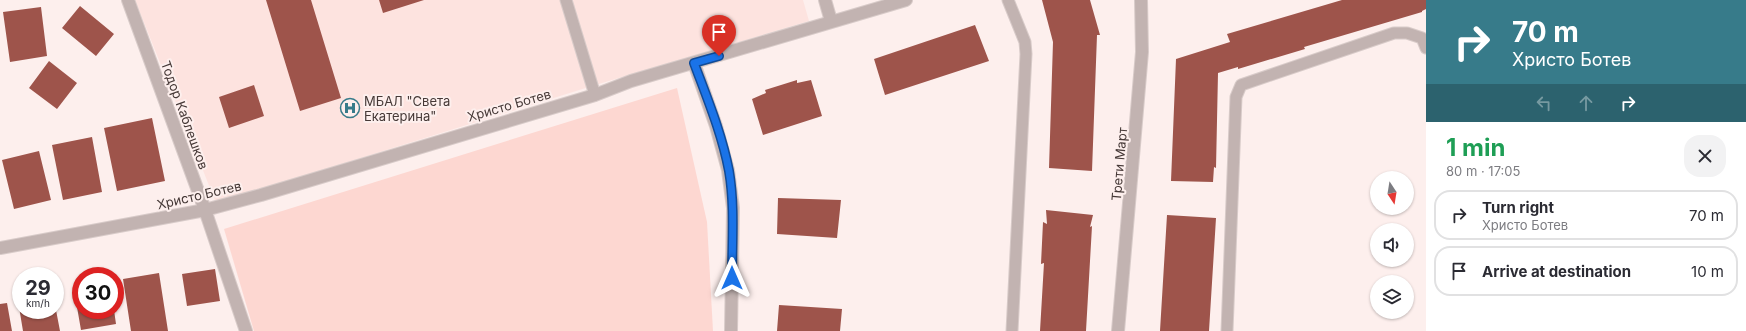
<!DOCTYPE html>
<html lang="en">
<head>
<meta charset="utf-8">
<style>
  body { margin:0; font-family:Inter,sans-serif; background:#f2f2f3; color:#2b2b33; height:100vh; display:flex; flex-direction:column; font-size:15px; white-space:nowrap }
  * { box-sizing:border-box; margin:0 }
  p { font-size:13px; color:#7c7c81 }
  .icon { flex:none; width:22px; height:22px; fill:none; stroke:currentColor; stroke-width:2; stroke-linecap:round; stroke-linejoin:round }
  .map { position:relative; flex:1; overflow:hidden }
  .sheet { display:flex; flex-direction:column; background:#fff; width:320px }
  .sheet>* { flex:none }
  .banner { background:#377b8a; color:#fff; overflow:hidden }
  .needle { width:26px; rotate:168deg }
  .tools { position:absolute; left:1370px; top:171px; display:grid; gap:8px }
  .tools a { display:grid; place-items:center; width:44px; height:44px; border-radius:50%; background:#fff; box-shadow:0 1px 3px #0004; font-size:20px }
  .speed { position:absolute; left:12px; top:267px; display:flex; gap:8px; font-size:20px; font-weight:700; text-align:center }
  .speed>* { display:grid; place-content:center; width:52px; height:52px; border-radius:50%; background:#fff; box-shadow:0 1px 3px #0004; line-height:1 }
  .speed small { font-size:10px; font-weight:400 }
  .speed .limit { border:6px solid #d22; background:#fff; color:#111 }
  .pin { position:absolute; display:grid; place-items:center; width:34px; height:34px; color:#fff; margin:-41px -17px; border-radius:50% 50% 50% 0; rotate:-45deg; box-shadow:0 0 4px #0007 }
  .pin .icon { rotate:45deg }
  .me { position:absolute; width:44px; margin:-22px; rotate:0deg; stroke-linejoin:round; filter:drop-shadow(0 0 3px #0008) }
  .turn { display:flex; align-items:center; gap:14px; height:84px; padding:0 20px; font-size:18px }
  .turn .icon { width:52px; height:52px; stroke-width:2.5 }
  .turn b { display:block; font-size:28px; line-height:34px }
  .lanes { display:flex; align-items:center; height:38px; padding:0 20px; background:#0003; justify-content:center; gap:20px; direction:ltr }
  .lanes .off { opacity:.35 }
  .round { display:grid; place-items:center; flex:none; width:42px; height:42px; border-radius:16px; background:#f2f2f3 }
  .overview { display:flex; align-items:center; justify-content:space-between; height:68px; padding:0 20px }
  h1 { font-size:24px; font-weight:700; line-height:30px; color:#1e9e55 }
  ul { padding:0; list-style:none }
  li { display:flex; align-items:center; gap:12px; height:50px; margin:0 8px 6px; padding:0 12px; border:2px solid #e1e1e2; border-radius:16px }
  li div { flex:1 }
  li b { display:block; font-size:15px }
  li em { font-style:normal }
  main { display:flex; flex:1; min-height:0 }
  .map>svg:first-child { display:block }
</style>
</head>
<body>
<main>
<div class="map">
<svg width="1426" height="331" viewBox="0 0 1426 331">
  <rect width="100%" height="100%" fill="#fdefed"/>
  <!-- built -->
  <path fill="#fde3df" d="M135,0H803L809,21L592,86L216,203Z"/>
  <!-- green -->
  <path fill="#fdd7d1" d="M677,88L707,222L713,331H254L224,229Z"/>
  <!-- building -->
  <path fill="#9e544b" d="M266,0H311L341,98L300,111Z
    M379,0H424L383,13Z
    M1042,0H1090L1100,35H1097L1092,171L1049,168L1053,42Z
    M1342,0H1426V9L1422,11V12L1304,47L1305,49L1238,69V67L1218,73L1216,168L1214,167L1213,182L1171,181L1176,59L1230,42L1227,34Z
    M80,6L114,34L96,56L62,28Z
    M41,7L47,56L10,62L3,12Z
    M975,25L989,61L885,95L874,59Z
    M49,61L77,83L57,109L29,88Z
    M797,80V83L811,80L822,116L763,135L752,99L766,93L765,90Z
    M254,85L264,116L229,128L219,97Z
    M152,118L165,181L117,191L104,128Z
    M92,137L102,192L63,200L52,145Z
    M39,151L51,200L14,209L2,160Z
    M778,198L841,200L837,238L777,234Z
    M1046,210L1093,215L1090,227L1092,226L1086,331H1040L1044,263L1041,264L1043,222L1047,224Z
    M1167,215L1216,218L1209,331H1160Z
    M215,269L220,301L187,306L182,274Z
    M159,273L168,331H131L123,279Z
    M81,289V310H114L116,324L81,330L74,290Z
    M18,301H21V310H56L60,331H23Z
    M7,303L12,331H0V304Z
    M779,305L842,309L840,331H777Z"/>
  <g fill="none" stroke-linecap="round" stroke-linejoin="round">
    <!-- service casing -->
    <g stroke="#d8cbc9" stroke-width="13">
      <path id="service" d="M566,0L595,95
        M1008,0L1025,42L1026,54L1012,331
        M1227,331L1236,97L1241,85L1394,33H1407L1422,38L1426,48"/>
    </g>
    <!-- minor casing -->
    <g stroke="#d8cbc9" stroke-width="14">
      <path id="minor" d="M128,0L205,210L246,331
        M825,0L831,21
        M694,63L716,126L728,170L733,208L731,331
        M0,248L205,210L261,195L595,95L631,81L906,0"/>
    </g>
    <!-- tertiary casing -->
    <g stroke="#d8cbc9" stroke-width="14">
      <path id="tertiary" d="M1118,331L1142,52L1141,0"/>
    </g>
    <!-- service -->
    <use href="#service" stroke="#c2b3b1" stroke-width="11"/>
    <!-- minor -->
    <use href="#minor" stroke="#c2b3b1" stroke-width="12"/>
    <!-- tertiary -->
    <use href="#tertiary" stroke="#c2b3b1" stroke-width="12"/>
  </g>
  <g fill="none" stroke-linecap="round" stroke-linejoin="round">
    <!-- route casing -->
    <g stroke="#114b97" stroke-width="10">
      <path id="route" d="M719,56L694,63C707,98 722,134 729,171C735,206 732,242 732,278"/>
    </g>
    <!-- route -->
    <use href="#route" stroke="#1a73e8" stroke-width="7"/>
  </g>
  <!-- icons -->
  <defs>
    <g id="hospital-ring" transform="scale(1)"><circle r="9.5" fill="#fdefed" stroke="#377b8a" stroke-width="1.5"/><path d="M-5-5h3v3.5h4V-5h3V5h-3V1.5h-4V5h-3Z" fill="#377b8a"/></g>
  </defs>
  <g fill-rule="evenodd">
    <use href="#hospital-ring" x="350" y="108"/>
  </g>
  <g text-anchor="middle" stroke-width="4" stroke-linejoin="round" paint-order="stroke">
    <!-- poi labels -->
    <g font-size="13" fill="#463937" stroke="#fdefed" text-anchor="start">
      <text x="364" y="106">МБАЛ "Света<tspan x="364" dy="15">Екатерина"</tspan></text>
    </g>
    <!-- street labels -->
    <g font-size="13" fill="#463937" stroke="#fdefed">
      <text transform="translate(509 105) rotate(-16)" y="5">Христо Ботев</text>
      <text transform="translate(185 115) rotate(70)" y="5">Тодор Каблешков</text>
      <text transform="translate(1119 164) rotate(-85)" y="5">Трети Март</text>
      <text transform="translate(199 195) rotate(-13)" y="5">Христо Ботев</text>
    </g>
  </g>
</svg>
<div class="tools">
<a><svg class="needle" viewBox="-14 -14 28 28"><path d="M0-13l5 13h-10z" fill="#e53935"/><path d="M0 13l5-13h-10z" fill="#7c7c81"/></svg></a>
<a><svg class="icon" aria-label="sound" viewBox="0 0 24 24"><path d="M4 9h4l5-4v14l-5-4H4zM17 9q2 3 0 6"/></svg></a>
<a><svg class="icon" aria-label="layers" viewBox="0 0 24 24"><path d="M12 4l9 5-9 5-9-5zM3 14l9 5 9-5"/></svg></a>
</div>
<div class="speed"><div>29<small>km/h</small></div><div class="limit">30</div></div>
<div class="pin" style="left:719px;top:56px;background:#d93025"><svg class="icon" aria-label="arrive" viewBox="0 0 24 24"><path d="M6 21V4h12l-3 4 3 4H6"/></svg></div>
<svg class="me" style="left:732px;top:278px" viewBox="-20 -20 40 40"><path d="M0-17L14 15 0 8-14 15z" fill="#1a73e8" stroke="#fff" stroke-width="4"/></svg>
</div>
<section class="sheet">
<div class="banner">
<div class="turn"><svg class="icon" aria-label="right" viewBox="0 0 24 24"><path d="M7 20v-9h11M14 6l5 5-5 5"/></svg><div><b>70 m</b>Христо Ботев</div></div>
<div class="lanes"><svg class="icon off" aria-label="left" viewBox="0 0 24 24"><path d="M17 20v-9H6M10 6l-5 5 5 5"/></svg><svg class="icon off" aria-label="ahead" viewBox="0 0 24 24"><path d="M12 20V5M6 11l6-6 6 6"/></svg><svg class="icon" aria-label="right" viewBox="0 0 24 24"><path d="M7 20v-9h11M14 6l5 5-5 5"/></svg></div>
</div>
<div class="overview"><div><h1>1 min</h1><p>80 m · 17:05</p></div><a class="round"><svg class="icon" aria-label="close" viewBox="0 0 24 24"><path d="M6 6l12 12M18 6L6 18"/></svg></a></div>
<ul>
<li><svg class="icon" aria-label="right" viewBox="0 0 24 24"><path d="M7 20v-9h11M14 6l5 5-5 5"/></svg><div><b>Turn right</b><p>Христо Ботев</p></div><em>70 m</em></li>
<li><svg class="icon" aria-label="arrive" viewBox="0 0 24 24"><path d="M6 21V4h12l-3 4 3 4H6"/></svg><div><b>Arrive at destination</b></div><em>10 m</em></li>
</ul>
</section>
</main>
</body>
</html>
